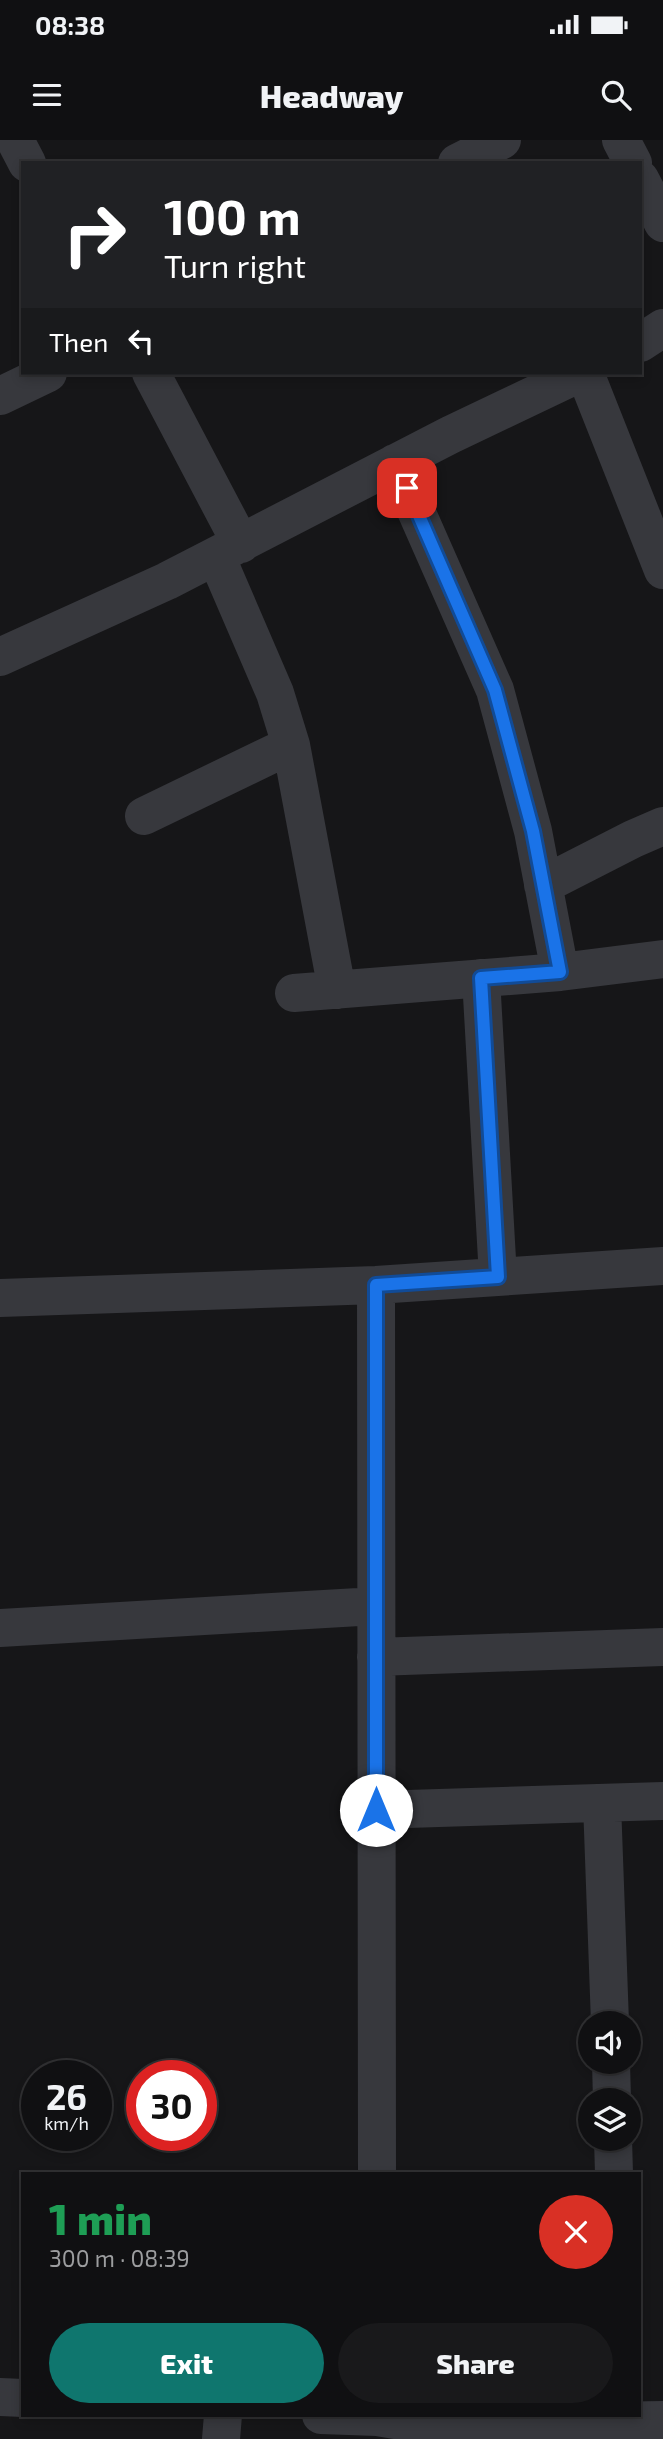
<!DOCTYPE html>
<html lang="en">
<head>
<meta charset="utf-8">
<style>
  body { margin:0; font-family:"Exo 2",sans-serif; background:#19191b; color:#f1f3f6; height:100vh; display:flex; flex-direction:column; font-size:26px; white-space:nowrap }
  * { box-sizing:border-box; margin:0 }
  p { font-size:23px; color:#9c9d9f }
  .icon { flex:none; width:38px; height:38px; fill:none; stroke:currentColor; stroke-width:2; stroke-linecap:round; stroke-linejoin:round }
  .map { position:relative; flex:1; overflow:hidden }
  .panel { position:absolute; left:21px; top:2032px; width:620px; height:245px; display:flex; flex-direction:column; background:#101012; border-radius:0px; box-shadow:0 4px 10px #0003,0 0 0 2px #303032 }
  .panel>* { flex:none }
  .banner { position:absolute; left:21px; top:21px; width:621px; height:214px; border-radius:0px; box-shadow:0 4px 10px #0003,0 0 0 2px #303032; background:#202124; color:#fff; overflow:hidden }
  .tools { position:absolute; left:578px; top:1871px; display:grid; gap:14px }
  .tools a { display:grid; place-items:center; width:63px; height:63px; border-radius:50%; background:#101012; box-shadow:0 4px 10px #0003,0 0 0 2px #303032; font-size:35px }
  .speed { position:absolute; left:21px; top:1920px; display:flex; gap:14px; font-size:35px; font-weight:700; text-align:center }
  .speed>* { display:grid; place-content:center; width:91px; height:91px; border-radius:50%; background:#101012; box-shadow:0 4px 10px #0003,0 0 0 2px #303032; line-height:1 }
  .speed small { font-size:18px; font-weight:400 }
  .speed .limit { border:10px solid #d22; background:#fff; color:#111 }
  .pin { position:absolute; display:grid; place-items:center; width:60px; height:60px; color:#fff; margin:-30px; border-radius:14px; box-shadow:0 4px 10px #0006 }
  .me { position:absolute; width:77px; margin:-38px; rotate:0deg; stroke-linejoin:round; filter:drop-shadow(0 0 5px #0008) }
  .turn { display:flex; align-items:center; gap:24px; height:147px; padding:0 28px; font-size:32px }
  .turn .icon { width:91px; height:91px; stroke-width:2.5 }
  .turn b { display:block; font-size:49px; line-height:60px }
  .then { display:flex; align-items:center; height:66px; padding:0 28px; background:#0003; gap:14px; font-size:26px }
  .round { display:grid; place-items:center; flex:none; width:74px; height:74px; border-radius:37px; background:#19191b }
  .overview { display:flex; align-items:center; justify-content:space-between; height:119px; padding:0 28px }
  h1 { font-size:42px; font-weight:800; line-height:52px; color:#1e9e55 }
  .primary-button { display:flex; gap:14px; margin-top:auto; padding:14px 28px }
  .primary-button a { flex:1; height:80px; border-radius:42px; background:#0f766e; color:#fff; font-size:28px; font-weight:800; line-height:80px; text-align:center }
  .primary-button a+a { background:#19191b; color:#f1f3f6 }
  .status { display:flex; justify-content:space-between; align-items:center; height:49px; padding:0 35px; background:#101012; direction:ltr }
  .status svg { height:19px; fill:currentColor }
  header { display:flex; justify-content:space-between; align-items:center; height:91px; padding:0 28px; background:#101012; font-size:32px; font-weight:800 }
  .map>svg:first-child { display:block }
</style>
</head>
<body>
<div class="status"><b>08:38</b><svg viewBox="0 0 49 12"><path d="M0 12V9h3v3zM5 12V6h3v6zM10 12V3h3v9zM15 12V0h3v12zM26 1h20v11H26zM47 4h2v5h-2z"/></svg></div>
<header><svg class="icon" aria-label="menu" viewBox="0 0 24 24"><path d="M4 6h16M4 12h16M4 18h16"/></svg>Headway<svg class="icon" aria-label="search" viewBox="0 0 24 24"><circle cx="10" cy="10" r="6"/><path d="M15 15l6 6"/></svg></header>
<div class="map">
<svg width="663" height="2299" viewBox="0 0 663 2299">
  <rect width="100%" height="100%" fill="#161618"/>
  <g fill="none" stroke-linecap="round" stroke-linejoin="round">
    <!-- minor -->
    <path stroke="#37383d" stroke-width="38" d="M15,0L27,23
      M621,0L633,23
      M457,23L502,0
      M640,39L663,83
      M640,203L663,188
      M151,233L241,404
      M585,233L663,430
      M0,256L48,233
      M395,323L495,550L533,691L560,832L663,819
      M216,416L275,553L291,605L337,850
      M0,517L167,441L450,295L580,233
      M144,676L291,605
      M543,745L633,699L663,686
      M481,838L498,1137
      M294,853L560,832
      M376,1145L377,2034
      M0,1158L376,1145L663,1126
      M0,1488L376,1466
      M376,1517L663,1507
      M602,1663L610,1883
      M376,1670L663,1661
      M611,1922L612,1960
      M613,1998L614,2034
      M0,2257L23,2258
      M321,2275L377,2277L419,2284L663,2280
      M221,2299L223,2275"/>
  </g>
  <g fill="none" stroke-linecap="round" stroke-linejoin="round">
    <!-- route casing -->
    <g stroke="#114b97" stroke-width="18">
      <path id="route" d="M376,1670V1145L498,1137L481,838L560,832L533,691L495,550L407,348"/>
    </g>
    <!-- route -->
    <use href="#route" stroke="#1a73e8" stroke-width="12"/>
  </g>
</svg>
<div class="tools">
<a><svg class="icon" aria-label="sound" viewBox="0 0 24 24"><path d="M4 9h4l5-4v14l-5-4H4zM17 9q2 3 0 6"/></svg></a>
<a><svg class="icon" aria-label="layers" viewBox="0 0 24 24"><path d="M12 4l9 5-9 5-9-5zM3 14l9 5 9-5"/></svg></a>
</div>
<div class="speed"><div>26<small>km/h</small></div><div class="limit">30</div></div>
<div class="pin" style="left:407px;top:348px;background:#d93025"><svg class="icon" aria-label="arrive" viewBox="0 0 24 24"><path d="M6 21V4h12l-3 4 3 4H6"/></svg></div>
<svg class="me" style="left:376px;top:1670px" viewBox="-20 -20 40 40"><circle r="19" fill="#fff"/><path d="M0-13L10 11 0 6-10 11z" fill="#1a73e8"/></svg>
<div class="banner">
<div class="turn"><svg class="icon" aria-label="right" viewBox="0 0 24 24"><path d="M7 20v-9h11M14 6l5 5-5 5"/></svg><div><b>100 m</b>Turn right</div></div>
<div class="then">Then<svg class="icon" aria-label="left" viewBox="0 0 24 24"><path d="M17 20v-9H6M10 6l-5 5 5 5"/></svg></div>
</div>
<section class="panel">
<div class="overview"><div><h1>1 min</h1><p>300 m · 08:39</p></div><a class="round" style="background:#d93025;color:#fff"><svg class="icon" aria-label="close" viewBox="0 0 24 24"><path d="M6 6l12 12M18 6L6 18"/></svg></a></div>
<div class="primary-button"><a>Exit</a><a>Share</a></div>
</section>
</div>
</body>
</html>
